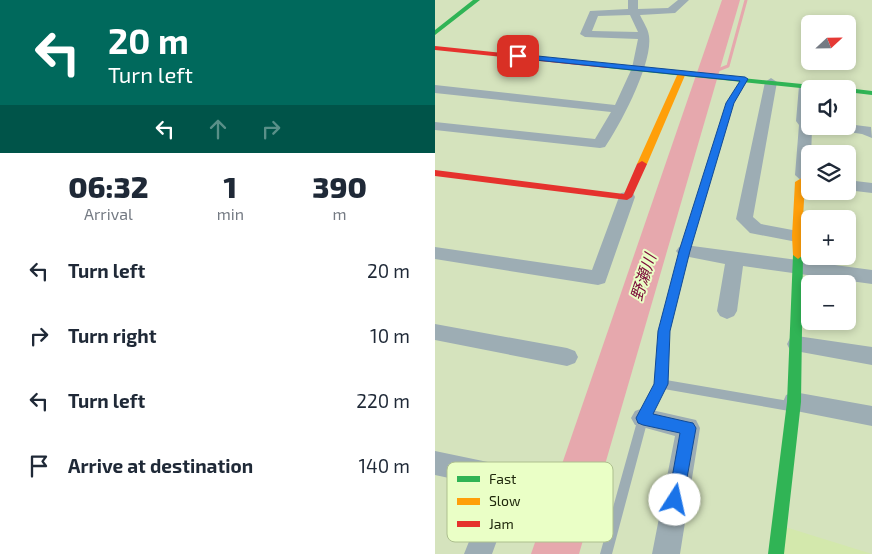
<!DOCTYPE html>
<html lang="en">
<head>
<meta charset="utf-8">
<style>
  body { margin:0; font-family:"Exo 2","Noto Sans JP",sans-serif; background:#f6f6f7; color:#1f2937; height:100vh; display:flex; flex-direction:column; font-size:19px; white-space:nowrap }
  * { box-sizing:border-box; margin:0 }
  p { font-size:16px; color:#747a83 }
  .icon { flex:none; width:28px; height:28px; fill:none; stroke:currentColor; stroke-width:2; stroke-linecap:round; stroke-linejoin:round }
  .map { position:relative; flex:1; overflow:hidden }
  .drawer { display:flex; flex-direction:column; background:#fff; width:435px }
  .drawer>* { flex:none }
  .hud { background:#00695c; color:#fff; overflow:hidden }
  .needle { width:32px; rotate:68deg }
  .fabs { position:absolute; left:366px; top:15px; display:grid; gap:10px }
  .fabs a { display:grid; place-items:center; width:55px; height:55px; border-radius:8px; background:#fff; box-shadow:0 2px 8px #0003; font-size:25px }
  .pin { position:absolute; display:grid; place-items:center; width:42px; height:42px; color:#fff; margin:-21px; border-radius:10px; box-shadow:0 2px 8px #0006 }
  .me { position:absolute; width:55px; margin:-28px; rotate:10deg; stroke-linejoin:round; filter:drop-shadow(0 0 4px #0008) }
  .turn { display:flex; align-items:center; gap:18px; height:105px; padding:0 25px; font-size:22px }
  .turn .icon { width:65px; height:65px; stroke-width:2.5 }
  .turn b { display:block; font-size:35px; line-height:42px }
  .lanes { display:flex; align-items:center; height:48px; padding:0 25px; background:#0003; justify-content:center; gap:25px; direction:ltr }
  .lanes .off { opacity:.35 }
  .eta { display:flex; justify-content:space-evenly; align-items:center; height:85px; text-align:center }
  .eta b { font-size:30px; font-weight:800; line-height:35px }
  ul { padding:0; list-style:none }
  li { display:flex; align-items:center; gap:15px; height:65px; padding:0 25px }
  li div { flex:1 }
  li b { display:block; font-size:19px }
  li em { font-style:normal }
  main { display:flex; flex:1; min-height:0 }
  .map>svg:first-child { display:block }
</style>
</head>
<body>
<main>
<section class="drawer">
<div class="hud">
<div class="turn"><svg class="icon" aria-label="left" viewBox="0 0 24 24"><path d="M17 20v-9H6M10 6l-5 5 5 5"/></svg><div><b>20 m</b>Turn left</div></div>
<div class="lanes"><svg class="icon" aria-label="left" viewBox="0 0 24 24"><path d="M17 20v-9H6M10 6l-5 5 5 5"/></svg><svg class="icon off" aria-label="ahead" viewBox="0 0 24 24"><path d="M12 20V5M6 11l6-6 6 6"/></svg><svg class="icon off" aria-label="right" viewBox="0 0 24 24"><path d="M7 20v-9h11M14 6l5 5-5 5"/></svg></div>
</div>
<div class="eta">
<div><b>06:32</b><p>Arrival</p></div>
<div><b>1</b><p>min</p></div>
<div><b>390</b><p>m</p></div>
</div>
<ul>
<li><svg class="icon" aria-label="left" viewBox="0 0 24 24"><path d="M17 20v-9H6M10 6l-5 5 5 5"/></svg><div><b>Turn left</b></div><em>20 m</em></li>
<li><svg class="icon" aria-label="right" viewBox="0 0 24 24"><path d="M7 20v-9h11M14 6l5 5-5 5"/></svg><div><b>Turn right</b></div><em>10 m</em></li>
<li><svg class="icon" aria-label="left" viewBox="0 0 24 24"><path d="M17 20v-9H6M10 6l-5 5 5 5"/></svg><div><b>Turn left</b></div><em>220 m</em></li>
<li><svg class="icon" aria-label="arrive" viewBox="0 0 24 24"><path d="M6 21V4h12l-3 4 3 4H6"/></svg><div><b>Arrive at destination</b></div><em>140 m</em></li>
</ul>
</section>
<div class="map">
<svg width="437" height="554" viewBox="0 0 437 554">
  <rect width="100%" height="100%" fill="#d5e3bd"/>
  <!-- built -->
  <path fill="#d3e8ac" d="M347,526L437,554H346Z"/>
  <g fill="none" stroke-linecap="round" stroke-linejoin="round">
    <!-- stream -->
    <path stroke="#e6a8ad" stroke-width="3" d="M273,74L293,66L311,0"/>
    <!-- river -->
    <path fill="#e6a8ad" fill-rule="evenodd" d="M287,0H305L144,554H96Z"/>
    <!-- lane -->
    <path fill="#9dadb4" fill-rule="evenodd" d="M308,78L313,79L298,103L254,251L234,331L231,380L354,401L358,403L359,406L358,409L354,411L229,389L213,419L177,554H165L203,418L221,384L224,331L246,251L292,103Z"/>
    <!-- street -->
    <path fill="#9dadb4" fill-rule="evenodd" d="M193,0H203V9L233,8L243,0H254L240,13L205,15C208,22 213,28 214,36C218,63 185,125 170,147L165,148L0,130V122L160,139L176,112L0,93V85L180,105L197,68L203,39L150,37L145,34L155,11L193,9ZM195,15L203,32L157,31L163,16Z
      M336,78L342,82L318,217L326,224L368,232L371,236L368,240L362,242L315,233L301,219L330,82Z
      M370,82L376,86L375,126H381L377,129L375,185L369,183L360,175L364,125L361,121L364,86Z
      M412,124L436,127L437,138L427,134L392,129L390,126H412Z
      M412,180L437,183V193L412,190Z
      M192,192L198,193L200,197L170,283L163,285L0,259V247L157,270L184,197L186,193Z
      M250,245L437,270V284L308,266L302,311L299,316L292,319L285,316L282,311L290,264L244,255L241,251L244,247Z
      M0,324L132,348L140,351L143,357L140,363L132,366L0,340Z
      M362,336L437,347V365L355,350L352,344L355,338Z
      M359,392L437,406V426L351,409L348,402L351,395Z
      M208,408L261,420L265,428L245,554H217L240,436L200,425L196,418L200,411Z
      M0,451L72,466L81,469L85,478L57,554H29L56,487L0,475Z"/>
    <!-- fast -->
    <path fill="#30b455" fill-rule="evenodd" d="M38,0H45L0,35V30Z
      M169,64L397,87L401,89H375L172,68L168,66Z
      M412,88L437,91V95L412,92V89H409Z
      M363,251L368,255L366,402L349,554H333L352,402L358,255Z"/>
    <!-- slow -->
    <path fill="#ff9f0a" fill-rule="evenodd" d="M244,71L251,73L212,164L207,167L204,166L202,164Z
      M370,176H375V181L370,183L367,236L368,255L363,259L358,255L357,236L360,182Z"/>
    <!-- jam -->
    <path fill="#e5322d" fill-rule="evenodd" d="M0,46L172,64L176,66L172,68L0,50Z
      M207,161L212,164L197,197L192,200L0,176V170L189,194L202,164Z"/>
  </g>
  <!-- route -->
  <path fill="#1a73e8" stroke="#114b97" d="M83,54L310,77L313,79L299,103L255,251L235,331L233,384L218,414L253,422L258,423L261,428L248,500L246,506L240,508L235,506L233,500L245,433L208,425L203,423L201,418L219,384L223,331L244,251L291,103L305,81L81,58L80,56Z"/>
  <g text-anchor="middle" stroke-width="4" stroke-linejoin="round" paint-order="stroke">
    <!-- water labels -->
    <g font-size="16" font-style="italic" fill="#7b0939" stroke="#eaffc6">
      <text transform="translate(208 277) rotate(-72)" y="6">野瀬川</text>
    </g>
  </g>
  <!-- legend -->
  <rect x="12" y="462" width="166" height="80" rx="8" fill="#eaffc6" stroke="#adbf8e" stroke-width="1"/>
  <rect x="22" y="476" width="23" height="6" fill="#30b455"/>
  <rect x="22" y="498" width="23" height="7" fill="#ff9f0a"/>
  <rect x="22" y="521" width="23" height="6" fill="#e5322d"/>
  <g font-size="14" fill="#20290d">
    <text x="54" y="484">Fast</text>
    <text x="54" y="506">Slow</text>
    <text x="54" y="529">Jam</text>
  </g>
</svg>
<div class="fabs">
<a><svg class="needle" viewBox="-14 -14 28 28"><path d="M0-13l5 13h-10z" fill="#e53935"/><path d="M0 13l5-13h-10z" fill="#747a83"/></svg></a>
<a><svg class="icon" aria-label="sound" viewBox="0 0 24 24"><path d="M4 9h4l5-4v14l-5-4H4zM17 9q2 3 0 6"/></svg></a>
<a><svg class="icon" aria-label="layers" viewBox="0 0 24 24"><path d="M12 4l9 5-9 5-9-5zM3 14l9 5 9-5"/></svg></a>
<a>+</a>
<a>−</a>
</div>
<div class="pin" style="left:83px;top:56px;background:#d93025"><svg class="icon" aria-label="arrive" viewBox="0 0 24 24"><path d="M6 21V4h12l-3 4 3 4H6"/></svg></div>
<svg class="me" style="left:240px;top:500px" viewBox="-20 -20 40 40"><circle r="19" fill="#fff"/><path d="M0-13L10 11 0 6-10 11z" fill="#1a73e8"/></svg>
</div>
</main>
</body>
</html>
